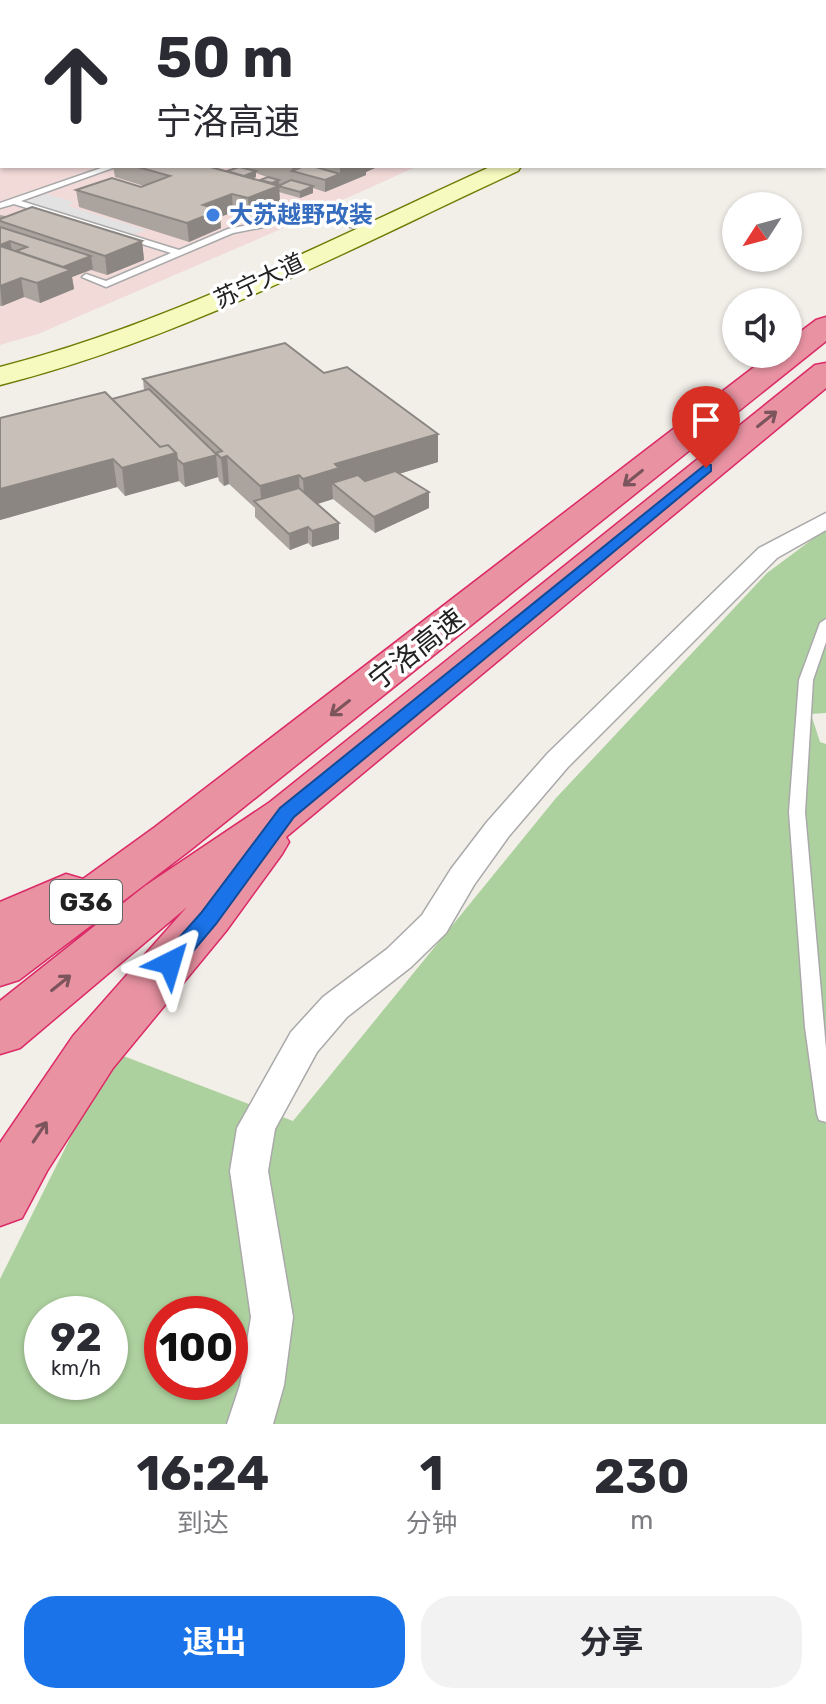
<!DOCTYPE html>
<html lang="zh">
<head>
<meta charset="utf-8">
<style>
  body { margin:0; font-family:Rubik,"Noto Sans SC",sans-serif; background:#f2f2f3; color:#2b2b33; height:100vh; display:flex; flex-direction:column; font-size:30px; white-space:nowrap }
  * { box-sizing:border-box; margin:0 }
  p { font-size:26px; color:#7c7c81 }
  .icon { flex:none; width:44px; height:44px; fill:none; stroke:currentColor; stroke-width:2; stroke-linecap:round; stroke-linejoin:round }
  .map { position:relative; height:1424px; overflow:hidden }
  .drawer { display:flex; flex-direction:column; background:#fff; flex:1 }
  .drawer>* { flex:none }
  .hud { position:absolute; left:0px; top:0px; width:826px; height:168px; box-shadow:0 2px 6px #0004; background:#fff; color:#2b2b33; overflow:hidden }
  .needle { width:52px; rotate:234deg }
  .tools { position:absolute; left:722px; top:192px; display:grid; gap:16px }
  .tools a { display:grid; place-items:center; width:80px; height:80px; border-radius:50%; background:#fff; box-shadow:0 2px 6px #0004; font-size:40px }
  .speed { position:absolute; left:24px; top:1296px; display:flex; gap:16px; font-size:40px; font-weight:700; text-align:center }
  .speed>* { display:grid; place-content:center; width:104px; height:104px; border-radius:50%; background:#fff; box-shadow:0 2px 6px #0004; line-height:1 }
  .speed small { font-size:20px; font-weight:400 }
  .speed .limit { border:12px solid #d22; background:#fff; color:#111 }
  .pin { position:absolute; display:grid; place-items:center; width:68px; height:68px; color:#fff; margin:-82px -34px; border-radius:50% 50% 50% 0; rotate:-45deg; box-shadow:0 0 8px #0007 }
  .pin .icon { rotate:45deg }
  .me { position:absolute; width:88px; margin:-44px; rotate:40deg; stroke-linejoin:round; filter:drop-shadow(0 0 6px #0008) }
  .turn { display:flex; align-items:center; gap:28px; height:168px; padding:0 24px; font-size:36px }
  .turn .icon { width:104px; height:104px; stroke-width:2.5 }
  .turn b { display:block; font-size:56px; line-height:68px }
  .eta { display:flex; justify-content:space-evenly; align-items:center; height:136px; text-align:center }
  .eta b { font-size:48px; font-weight:700; line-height:56px }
  .cta { display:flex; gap:16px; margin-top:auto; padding:16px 24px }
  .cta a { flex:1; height:92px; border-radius:32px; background:#1a73e8; color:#fff; font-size:32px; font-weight:700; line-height:92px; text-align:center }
  .cta a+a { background:#f2f2f3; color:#2b2b33 }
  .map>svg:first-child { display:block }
</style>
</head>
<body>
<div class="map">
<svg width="826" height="1424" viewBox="0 0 826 1424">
  <rect width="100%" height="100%" fill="#f2efe9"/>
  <!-- commercial -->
  <path fill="#f2dad9" d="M0,79L2,166H418L336,203L317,205L323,211L38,334L0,345Z"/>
  <!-- forest -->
  <path fill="#add19e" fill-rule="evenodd" d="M826,529V713L811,714L820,742L826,744V1424H0V1279L113,1052L293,1121L556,798L767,573ZM42,1314H110V1382H42ZM162,1314H230V1382H162Z"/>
  <!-- parking -->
  <path fill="#e2e2e2" d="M47,194L74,202L68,206L146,230L132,235L25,201Z"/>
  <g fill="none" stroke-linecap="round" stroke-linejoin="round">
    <!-- lane casing -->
    <g stroke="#a9a9a9" stroke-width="3">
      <path id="lane" d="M75,0H82L73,2Z
        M277,0H283L285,2H279Z
        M528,0H534L536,2H530Z
        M2,24V28L0,29V25Z
        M824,38H826V42H824Z
        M0,134H2V138H0Z
        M107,166H118L21,201L179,250L228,229L259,223L299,209L374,230L370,232L299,214L264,227L233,233L106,287L82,277L86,274L106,281L171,253L14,204L0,208V203Z
        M826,619V642L813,680L805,812L826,1049V1122L819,1120L817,1114L805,1027L789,812L799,680L820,623Z"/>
    </g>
    <!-- street casing -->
    <g stroke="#a9a9a9" stroke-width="3">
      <path id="street" d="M826,513V530L777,558L568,767L509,836L474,885L446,933L411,967L347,1017L317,1052L275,1129L268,1171L293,1317L284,1385L273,1424H227L240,1385L251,1317L230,1171L237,1128L291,1032L323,997L387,949L422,915L451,869L487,822L548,753L759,548Z"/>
    </g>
    <!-- secondary casing -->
    <g stroke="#707d05" stroke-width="3">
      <path id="secondary" d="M600,0H616L618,2H602Z
        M492,166H521L518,171C349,249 182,339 0,385V367C172,323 331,239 492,166Z"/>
    </g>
    <!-- highway casing -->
    <g stroke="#dc2a67" stroke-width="3">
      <path id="highway" d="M826,317V341L189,851L19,980L0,986V902L66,874L83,879L155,827L771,354H788V341L816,320Z
        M826,363V388L286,837L289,842L282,854L226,931L113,1068L47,1171L22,1218L0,1226V1143L73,1036L187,907L20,1048L0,1054V1001L145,886L270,802L815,365Z"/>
    </g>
    <!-- lane -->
    <use href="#lane" fill="#fff" fill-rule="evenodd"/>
    <!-- street -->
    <use href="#street" fill="#fff" fill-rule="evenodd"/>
    <!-- secondary -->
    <use href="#secondary" fill="#f7fabf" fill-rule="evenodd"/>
    <!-- highway -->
    <use href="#highway" fill="#e892a2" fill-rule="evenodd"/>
  </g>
  <!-- wall -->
  <path fill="#aba49e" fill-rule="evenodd" d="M0,0H50V2H2V11H0Z
    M713,0H798V2H713Z
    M113,166H207L227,172L247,169V166H374L375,168L366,172V175L325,192L313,188V193L300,198L279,192L280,204L249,216L233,212L220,217L221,228L189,242L79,207L76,190L144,186L115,177ZM256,173L267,177L261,181L253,179L256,177Z
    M0,215L142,241L144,260L107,275L91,270L72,277L74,289L40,303L24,297L2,306H0Z
    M143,379L438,462L399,474L429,508L375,533L333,499L317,504L339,523V539L312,547L308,543L290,550L255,517V508L229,484L224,486L219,481L218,477L185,487L179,481L125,496L117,487L0,520V418L112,399L144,391Z"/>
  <!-- shaded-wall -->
  <path fill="#8b8681" d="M23,0H50V2H22Z
    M312,0H416V2H312Z
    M785,0H798V2H781Z
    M2,37V53H0V38Z
    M824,58H826V77H824Z
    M2,92V110L0,111V94Z
    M292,166H307L292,171L293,183Z
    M345,166H374L375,168L366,172V175L325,192V180L340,174V168Z
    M256,171V177L244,182V176Z
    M279,180L280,204L249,216L248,198L272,183Z
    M313,186V193L300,198V192Z
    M232,194L233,212L220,217L221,228L189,242L187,223L203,205Z
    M10,241L13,254L0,245Z
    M142,241L144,260L107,275L105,256Z
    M91,256L93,269L72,277L74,289L40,303L37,283L56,270Z
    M21,278L24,297L2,306L0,286Z
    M438,434V462L342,491L332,483L333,499L305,508L303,479L335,464Z
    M176,453L179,481L125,496L122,468Z
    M216,455L218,477L185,487L183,464Z
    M227,456L229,484L224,486L221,458Z
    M113,459L117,487L0,520V489Z
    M299,475L300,504L262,508L260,486Z
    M429,492V508L375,533L374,517Z
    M339,523V539L312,547V531Z
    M308,527V543L290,550L289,534Z"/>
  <!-- building -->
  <path fill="#c7bfb8" stroke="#8b8681" stroke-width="2" d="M84,0H154L149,2H80Z
    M449,0H519L522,2H425Z
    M739,0H785L781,2H753Z
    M817,0H826V5L824,6V2H813Z
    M0,79H2V92L0,94Z
    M134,166H207L279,186L248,198L232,194L203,205L220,210L187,223L76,190L112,178L141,187L170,176Z
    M304,166H312L340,174L325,180L292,171Z
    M239,167L256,171L244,176L227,171Z
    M268,177L279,180L272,183L260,180Z
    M291,180L313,186L300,192L278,186Z
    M32,207L142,241L105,256L0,221V219Z
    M0,227L91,256L63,267L16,251L27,247L10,241L0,245Z
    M0,246L71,270L37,283L21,278L0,286Z
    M285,343L324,373L347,367L438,434L335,464L339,468L303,479L299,475L260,486L227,456L221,458L216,453L222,451L143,379Z
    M149,389L217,455L183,464L177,459L176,453L168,445L160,447L112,399Z
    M105,392L160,447L168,445L176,453L122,468L113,459L0,489V418Z
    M395,471L429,492L374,517L332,483L358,475L365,481Z
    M299,488L339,523L312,531L308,527L289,534L254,501Z"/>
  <!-- one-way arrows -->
  <defs><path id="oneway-shaft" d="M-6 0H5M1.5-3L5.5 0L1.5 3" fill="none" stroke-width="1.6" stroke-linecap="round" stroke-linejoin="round" transform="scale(2)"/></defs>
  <g stroke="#7b545c">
    <use href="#oneway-shaft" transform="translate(767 419) rotate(-39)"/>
    <use href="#oneway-shaft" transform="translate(633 478) rotate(141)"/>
    <use href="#oneway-shaft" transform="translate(340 708) rotate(142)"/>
    <use href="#oneway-shaft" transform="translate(61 983) rotate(-39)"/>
    <use href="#oneway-shaft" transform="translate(40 1132) rotate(-56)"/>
  </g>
  <!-- route -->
  <path fill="#1a73e8" stroke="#114b97" stroke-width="2" d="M706,464L711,465V471L294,817L216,924L178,969L170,971L162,969L159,963L162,957L201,913L280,808Z"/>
  <!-- markers -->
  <circle fill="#3f7fe0" stroke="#fff" stroke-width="3" cx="213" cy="215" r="8"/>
  <g text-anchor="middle" stroke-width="7" stroke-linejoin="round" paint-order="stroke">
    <!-- far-shop labels -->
    <g font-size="24" font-weight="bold" fill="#366cbe" stroke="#fff" text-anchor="start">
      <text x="229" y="223">大苏越野改装</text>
    </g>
    <!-- far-street labels -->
    <g font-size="24" fill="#222" stroke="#fff">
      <text transform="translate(259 281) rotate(-25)" y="8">苏宁大道</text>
    </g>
    <!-- shield labels -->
    <rect fill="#fff" stroke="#646464" stroke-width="2" x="50" y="880" width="72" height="44" rx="6"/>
    <g font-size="26" font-weight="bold" fill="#222">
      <text x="86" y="911">G36</text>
    </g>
    <!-- street labels -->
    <g font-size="28" fill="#222" stroke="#fff">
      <text transform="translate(416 649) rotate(-38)" y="10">宁洛高速</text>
    </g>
  </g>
</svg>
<div class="tools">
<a><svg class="needle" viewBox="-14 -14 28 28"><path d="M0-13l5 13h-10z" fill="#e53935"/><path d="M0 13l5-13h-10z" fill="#7c7c81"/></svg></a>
<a><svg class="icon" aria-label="sound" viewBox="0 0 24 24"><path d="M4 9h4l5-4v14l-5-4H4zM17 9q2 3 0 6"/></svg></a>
</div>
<div class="speed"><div>92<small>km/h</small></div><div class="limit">100</div></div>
<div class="pin" style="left:706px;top:468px;background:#d93025"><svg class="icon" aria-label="arrive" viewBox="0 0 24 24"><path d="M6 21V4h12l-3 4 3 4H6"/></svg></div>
<svg class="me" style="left:170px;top:963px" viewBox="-20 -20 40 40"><path d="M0-17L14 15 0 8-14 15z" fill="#1a73e8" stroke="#fff" stroke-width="4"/></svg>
<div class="hud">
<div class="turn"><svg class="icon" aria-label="ahead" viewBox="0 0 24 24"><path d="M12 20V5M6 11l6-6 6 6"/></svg><div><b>50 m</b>宁洛高速</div></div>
</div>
</div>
<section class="drawer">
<div class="eta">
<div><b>16:24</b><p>到达</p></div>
<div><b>1</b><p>分钟</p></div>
<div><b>230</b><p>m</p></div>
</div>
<div class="cta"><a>退出</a><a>分享</a></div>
</section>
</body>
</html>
